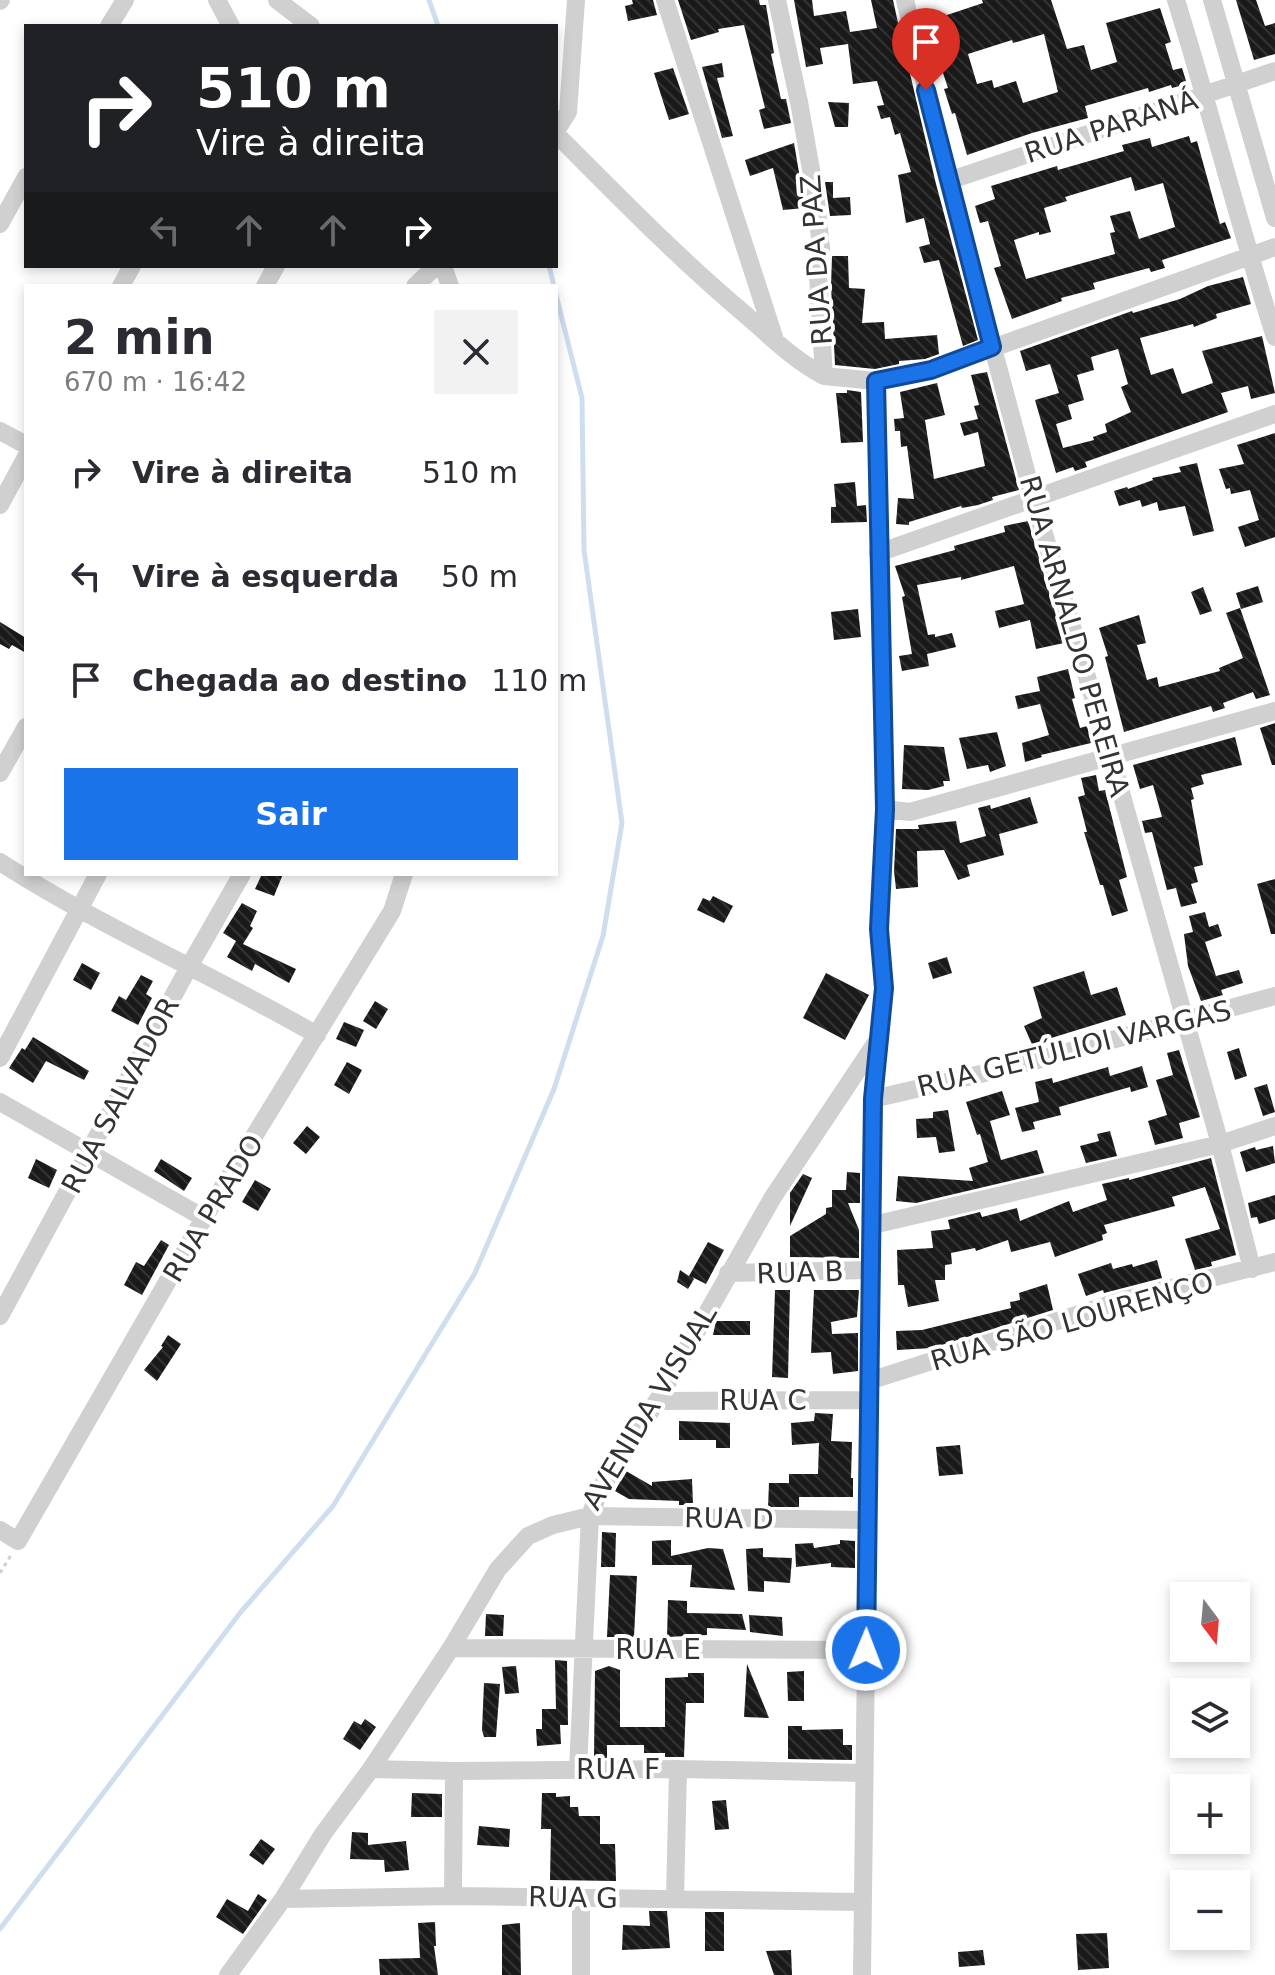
<!DOCTYPE html>
<html lang="pt">
<head>
<meta charset="utf-8">
<style>
  body { margin:0; font-family:"DejaVu Sans",sans-serif; background:#f2f2f3; color:#2b2b33; height:100vh; display:flex; flex-direction:column; font-size:30px; white-space:nowrap }
  * { box-sizing:border-box; margin:0 }
  p { font-size:26px; color:#7c7c81 }
  .icon { flex:none; width:44px; height:44px; fill:none; stroke:currentColor; stroke-width:2; stroke-linecap:round; stroke-linejoin:round }
  .map { position:relative; flex:1; overflow:hidden }
  .panel { position:absolute; left:24px; top:284px; width:534px; height:592px; display:flex; flex-direction:column; background:#fff; border-radius:0px; box-shadow:0 4px 12px #0003 }
  .panel>* { flex:none }
  .top-card { position:absolute; left:24px; top:24px; width:534px; height:244px; border-radius:0px; box-shadow:0 4px 12px #0003; background:#202124; color:#fff; overflow:hidden }
  .needle { width:52px; rotate:164deg }
  .buttons { position:absolute; left:1170px; top:1582px; display:grid; gap:16px }
  .buttons a { display:grid; place-items:center; width:80px; height:80px; border-radius:0px; background:#fff; box-shadow:0 4px 12px #0003; font-size:40px }
  .pin { position:absolute; display:grid; place-items:center; width:68px; height:68px; color:#fff; margin:-82px -34px; border-radius:50% 50% 50% 0; rotate:-45deg; box-shadow:0 0 8px #0007 }
  .pin .icon { rotate:45deg }
  .me { position:absolute; width:88px; margin:-44px; rotate:1deg; stroke-linejoin:round; filter:drop-shadow(0 0 6px #0008) }
  .turn { display:flex; align-items:center; gap:28px; height:168px; padding:0 40px; font-size:36px }
  .turn .icon { width:104px; height:104px; stroke-width:2.5 }
  .turn b { display:block; font-size:56px; line-height:68px }
  .lanes { display:flex; align-items:center; height:76px; padding:0 40px; background:#0003; justify-content:center; gap:40px; direction:ltr }
  .lanes .off { opacity:.35 }
  .round { display:grid; place-items:center; flex:none; width:84px; height:84px; border-radius:0px; background:#f2f2f3 }
  .overview { display:flex; align-items:center; justify-content:space-between; height:136px; padding:0 40px }
  h1 { font-size:48px; font-weight:800; line-height:60px }
  .action { display:flex; gap:16px; margin-top:auto; padding:16px 40px }
  .action a { flex:1; height:92px; border-radius:0px; background:#1a73e8; color:#fff; font-size:32px; font-weight:800; line-height:92px; text-align:center }
  ul { padding:0; list-style:none }
  li { display:flex; align-items:center; gap:24px; height:104px; padding:0 40px }
  li div { flex:1 }
  li b { display:block; font-size:30px }
  li em { font-style:normal }
  .map>svg:first-child { display:block }
</style>
</head>
<body>
<div class="map">
<svg width="1275" height="1975" viewBox="0 0 1275 1975">
  <defs>
    <pattern id="building-back-hatch" width="6" height="6" patternUnits="userSpaceOnUse" patternTransform="scale(2)"><rect width="6" height="6" fill="#1a1a1a"/><path d="M-1 5l2 2M0 0l6 6M5-1l2 2" fill="none" stroke="#333"/></pattern>
  </defs>
  <rect width="100%" height="100%" fill="#fff"/>
  <g fill="none" stroke-linecap="round" stroke-linejoin="round">
    <!-- stream -->
    <path stroke="#cedeef" stroke-width="5" d="M429,0L438,26
      M549,266L554,286
      M0,1929L240,1613L333,1506L475,1273L554,1089L603,936L622,823L584,550L582,398L556,295"/>
  </g>
  <!-- building -->
  <path fill="url(#building-back-hatch)" fill-rule="evenodd" d="M632,0H653L657,15L628,21L625,6L633,4Z
    M678,0H759L760,5H766L774,53L771,54L781,99H786L791,123L764,129L759,110L765,108L744,25L718,29L719,32L691,40Z
    M794,0H812L814,16L846,11L850,32L877,28L871,0H893L900,32L897,33L904,62L907,61L936,184L978,340L963,346L939,260L924,263L919,247L930,244L924,218L906,223L898,175L911,172L900,133L895,135L890,117L881,119L877,106L884,105L877,81L853,84L848,44L820,48L823,64L806,67Z
    M982,0H1051L1067,49L1084,45L1091,70L1117,62L1106,23L1160,8L1171,42L1165,44L1173,70L1182,68L1187,84L1172,88L1171,85L1149,92L1148,88L1085,106L1088,118L1032,133L967,155L955,113L952,114L944,89L948,88L926,22L983,3ZM1044,34L1058,92L1023,103L1016,81L994,88L992,80L977,84L968,54L1012,40L1013,43Z
    M1236,0H1256L1265,26L1275,23V54L1254,60Z
    M722,63L724,77L717,78L733,136L722,138L702,67Z
    M673,68L689,114L669,120L654,73Z
    M828,102L849,103L848,127H835Z
    M1189,136L1191,143L1197,141L1220,224L1225,222L1231,238L1162,260L1165,268L1151,272L1149,268L1093,283L1095,289L1061,298L1062,301L1012,319L994,268L1001,266L988,221L980,223L975,206L995,199L991,186L1057,166L1058,170L1124,151L1122,145L1150,138L1152,147ZM1131,177L1135,191L1163,183L1175,227L1139,239L1130,211L1110,216L1115,232L1110,233L1115,254L1026,279L1014,240L1039,232V235L1051,232L1044,208L1067,201L1065,197Z
    M794,143L805,208L783,210L773,168L750,176L745,160Z
    M825,182H833V198L850,197L851,215L830,216Z
    M832,256H848L849,288L865,289L862,323L884,322L885,339L937,335L939,354L925,359L899,361V364L875,369L835,365L831,286Z
    M1243,277L1251,304L1216,314L1217,318L1194,327L1193,324L1140,338L1151,375L1173,368L1182,394L1213,383L1202,351L1262,336L1275,393L1251,399L1248,386L1221,393L1228,412L1085,462L1087,467L1075,471L1073,467L1056,473L1035,400L1059,393L1050,364L1026,371L1020,351L1132,311L1133,313L1180,299L1208,286ZM1118,349L1128,384L1121,387L1131,412L1105,424L1107,432L1093,437L1094,440L1063,448L1056,424L1072,419L1068,405L1084,400L1077,375L1094,370L1091,357Z
    M987,372L1019,490L992,497L993,500L978,505L962,508L961,506L909,522V525L896,524L898,498L914,499L907,446L901,447L900,431H895L894,419L904,418L900,392L937,383L945,415L925,420L934,479L985,466L978,432L964,436L960,423L978,419L974,406L979,405L971,375Z
    M847,390L861,392L863,442L841,443L836,393H847Z
    M1275,433V537L1245,547L1238,527L1259,520L1250,490L1231,494L1230,488L1226,489L1219,469L1244,464L1237,445Z
    M1197,463L1214,531L1193,536L1185,506L1159,511L1157,502L1142,507L1140,500L1119,506L1114,491L1127,487L1128,489L1153,480L1152,478L1181,472L1179,467Z
    M855,482L857,506L866,505L867,522L831,523V507H836L834,484Z
    M1028,521L1064,643L1036,649L1030,620L999,628L995,611L1024,604L1014,566L961,580V577L917,585L928,635L935,634V637L952,633L956,647L927,654L929,666L902,671L899,656L912,654L902,597L905,596L895,566L955,550L954,546L1005,532L1004,526Z
    M1258,586L1263,602L1241,609L1236,593Z
    M1203,587L1212,611L1200,615L1191,592Z
    M1240,608L1270,695L1256,699L1253,692L1223,703L1225,708L1213,712L1211,706L1124,732L1105,657L1108,656L1099,628L1139,615L1146,643L1137,645L1147,680L1157,677L1159,687L1220,671L1219,668L1243,658L1226,613Z
    M858,609L861,637L834,640L831,612Z
    M0,622L26,638V653L12,645L9,649L0,644Z
    M1068,669L1075,698L1072,699L1080,728L1087,726L1091,743L1041,755L1042,757L1025,762L1022,743L1049,735L1040,704L1018,709L1015,696L1040,691L1037,677Z
    M1275,723V765H1272L1260,728Z
    M997,732L1006,766L990,772L988,765L967,769L959,738Z
    M1235,737L1242,765L1201,775L1204,784L1191,788L1194,799L1191,800L1203,865L1194,867L1198,882L1191,884L1197,903L1181,907L1176,888L1167,890L1152,832L1145,833L1142,821L1162,817L1153,785L1140,789L1133,765Z
    M904,745L944,747L950,781H943L944,786L928,790L902,789Z
    M1096,775L1099,791L1105,790L1127,877L1119,880L1128,911L1112,916L1103,885H1100L1084,832H1087L1078,797L1085,795L1081,778Z
    M1030,797L1038,823L999,834L1004,855L967,865L970,876L958,880L944,850L917,851L918,887L896,889L894,871L896,829H919L918,825L956,821L960,843L986,836L978,808L990,805L991,809Z
    M262,874H283L274,896L255,889Z
    M1275,879V934H1271L1257,884Z
    M713,896L733,906L724,923L697,910L703,898L710,901Z
    M242,903L257,911L250,926L253,928L243,944L296,969L289,983L255,964L252,971L227,957L236,941L223,933Z
    M1205,912L1209,927L1218,924L1222,936L1205,942L1216,976L1239,970L1243,983L1221,990L1223,995L1201,1001L1188,966L1184,934L1193,932L1189,916Z
    M947,957L952,973L933,979L928,963Z
    M82,963L100,973L91,990L73,980Z
    M1084,971L1091,995L1117,987L1126,1015L1048,1039L1050,1044L1034,1049L1024,1026L1042,1018L1033,987Z
    M826,973L869,995L845,1040L803,1018Z
    M141,975L153,981L146,994L152,998L138,1025L111,1011L119,996L126,1000Z
    M375,1001L388,1009L376,1029L363,1021Z
    M344,1022L364,1030L356,1047L336,1039Z
    M33,1037L89,1071L84,1080L46,1061L33,1083L9,1068L22,1048L25,1050Z
    M1239,1048L1247,1076L1235,1080L1227,1052Z
    M1179,1050L1200,1117L1179,1123L1183,1138L1155,1145L1148,1121L1167,1115L1156,1080L1173,1075L1167,1053Z
    M347,1062L362,1070L349,1094L334,1085Z
    M1142,1066L1148,1087L1131,1092L1130,1087L1059,1107L1061,1115L1033,1122L1035,1129L1022,1132L1015,1108L1039,1102L1035,1082L1052,1078L1053,1083L1108,1067L1110,1076Z
    M1267,1084L1275,1112L1263,1116L1254,1088Z
    M1002,1091L1010,1115L990,1121L1001,1160L1037,1150L1044,1173L916,1203L896,1201L898,1176L973,1181L969,1168L988,1162L980,1134L977,1135L966,1102Z
    M948,1110L955,1151L939,1153L936,1137L917,1138L916,1119L933,1118V1112Z
    M307,1126L320,1137L306,1154L293,1143Z
    M1110,1131L1117,1156L1086,1163L1080,1146L1099,1141L1097,1134Z
    M1273,1146L1275,1163L1246,1172L1240,1152L1255,1147L1256,1150Z
    M1211,1158L1236,1255L1211,1262L1212,1266L1195,1270L1185,1239L1220,1229L1205,1187L1172,1197L1175,1206L1104,1225L1107,1233L1102,1235L1103,1240L1055,1257L1050,1242L1011,1252L1008,1240L976,1251L975,1248L951,1253L952,1264L945,1265V1280H935L939,1301L908,1307L904,1285H898L897,1250L933,1248L931,1231L950,1229L948,1220L980,1212L982,1217L1017,1208L1020,1221L1069,1201L1073,1212L1107,1200L1102,1184L1129,1178V1180Z
    M36,1159L57,1170L49,1188L28,1178Z
    M161,1159L192,1178L184,1191L154,1171Z
    M847,1172L860,1173V1203H848L859,1230V1258L790,1257V1236L826,1214V1208L832,1207V1190H846Z
    M803,1174L812,1178L790,1226V1193Z
    M255,1180L271,1189L258,1211L242,1202Z
    M1275,1195V1219L1259,1224L1257,1217L1251,1218L1248,1203Z
    M161,1240L169,1245L142,1295L124,1285L136,1262L144,1266Z
    M708,1242L724,1250L706,1284L692,1277L694,1279L688,1289L677,1282L680,1270L689,1276Z
    M1157,1260L1162,1278L1104,1293L1103,1290L1086,1296L1078,1274L1111,1263L1113,1269L1132,1264L1133,1267Z
    M1047,1284L1053,1310L932,1348L897,1350L896,1331L922,1330L1011,1308L1010,1302L1020,1300L1019,1293Z
    M775,1290H790L788,1378L772,1377Z
    M814,1290H859L857,1317L831,1322L832,1334L858,1333V1371L833,1374L831,1352L811,1353Z
    M716,1321H750V1335H713Z
    M168,1335L181,1344L157,1381L144,1370L163,1347L161,1346Z
    M815,1413L833,1414L831,1441L852,1442L851,1478H853V1497H799V1507H768L769,1483H789V1474H818L819,1443L792,1445L791,1423L814,1421Z
    M679,1421L730,1423V1448H716V1440H679Z
    M960,1445L963,1474L939,1476L936,1447Z
    M626,1471L652,1486V1482L692,1479L693,1505H679V1501L629,1499L615,1491Z
    M602,1532L616,1533L615,1567H601Z
    M671,1540V1556L708,1548L723,1549L735,1590L690,1587L692,1565H652V1541Z
    M840,1540L855,1541V1568L831,1567V1563L796,1567L795,1544L813,1543L814,1548L840,1544Z
    M763,1548V1557L792,1558L790,1583L764,1581V1592L748,1591L746,1549Z
    M610,1575L637,1576L634,1637H607Z
    M668,1600L687,1601V1613L742,1614L746,1630L707,1628V1635L667,1637Z
    M486,1614L504,1615L503,1636H485Z
    M749,1615L782,1617L783,1636L750,1632Z
    M555,1660L567,1661L568,1725H560L561,1744L537,1746L536,1729H542V1709H556Z
    M747,1664L769,1718L744,1717Z
    M516,1666L519,1693L505,1694L502,1667Z
    M609,1666L620,1670V1727H665V1678L688,1677V1673H704V1703H686L684,1757H665V1753H644V1745H607V1758H594L595,1671Z
    M804,1671V1701H788L787,1672Z
    M484,1683L500,1684L496,1737H484L482,1730Z
    M365,1719L376,1727L360,1750L343,1739L354,1721L361,1725Z
    M788,1726H802V1730L843,1729V1745H852V1760L788,1759Z
    M412,1793L442,1794V1817H411Z
    M542,1793H556V1797L570,1796V1807H578L579,1816H600V1844H615L616,1881L550,1880L551,1829H541Z
    M726,1800L729,1829L715,1830L712,1801Z
    M479,1826L510,1829L509,1847L477,1845Z
    M352,1832L368,1833V1845L406,1841L409,1870L385,1872L384,1860L350,1859Z
    M261,1839L275,1849L263,1865L249,1855Z
    M258,1894L267,1900L243,1934L216,1917L227,1899L248,1911Z
    M649,1911H667L670,1948L622,1950L623,1925L650,1926Z
    M705,1912H724V1951H705Z
    M435,1922L436,1946H434L438,1975H380L379,1959L420,1958L418,1923Z
    M520,1923L521,1975H502V1925Z
    M1107,1933L1109,1968L1078,1970L1076,1934Z
    M791,1950L792,1975H774L766,1951Z
    M983,1950L985,1965L959,1967L958,1952Z"/>
  <g fill="none" stroke-linecap="round" stroke-linejoin="round">
    <!-- path -->
    <path stroke="#d0d0d0" stroke-width="3" stroke-dasharray="4 4" stroke-linecap="butt" d="M0,1573L11,1555"/>
    <!-- street -->
    <path stroke="#d0d0d0" stroke-width="18" d="M217,0L231,26
      M277,0L311,26
      M665,0L775,340
      M777,0L799,102L815,192L821,248L818,276L824,376L876,381
      M905,0L948,181L1033,497L1111,757L1220,1144L1252,1269
      M1176,0C1211,112 1239,226 1275,337
      M1212,0L1275,218
      M0,1L1,0
      M109,26L125,0
      M556,131L568,112L576,0
      M556,134C618,196 679,259 747,316C772,338 794,360 824,376
      M948,181L1275,71
      M0,224L26,177
      M443,266L450,286
      M121,286L132,266
      M265,286L276,266
      M415,286L436,266
      M0,431L26,445
      M0,505L26,457
      M878,553L1275,414
      M0,773L26,727
      M885,809L910,812L1275,711
      M0,862C101,927 213,975 317,1035
      M0,1058L98,874
      M873,1099L1019,1065L1275,996
      M0,1102L204,1218
      M873,1225L1220,1144L1275,1126
      M728,1273L872,1270
      M0,1316L190,965L242,874
      M869,1381L1120,1301L1275,1262
      M657,1401L869,1400
      M0,1530L18,1541L204,1218L392,911L404,874
      M451,1648L866,1650
      M371,1769L454,1771L678,1769L864,1773
      M578,1769L590,1516L600,1489L657,1401L773,1197L875,1044
      M453,1896L454,1771
      M581,1897V1975
      M283,1899L453,1896L862,1902
      M675,1899L678,1769
      M228,1975L283,1899L323,1834L371,1769L451,1648L498,1569L528,1536L553,1525L590,1516L868,1520
      M862,1975L873,1099L884,988L879,929L885,809L876,381L931,370L1275,247"/>
  </g>
  <g fill="none" stroke-linecap="round" stroke-linejoin="round">
    <!-- route casing -->
    <g stroke="#114b97" stroke-width="20">
      <path id="route" d="M866,1650L873,1099L884,988L879,929L885,809L876,381L931,370L992,347L926,90"/>
    </g>
    <!-- route -->
    <use href="#route" stroke="#1a73e8" stroke-width="14"/>
  </g>
  <g text-anchor="middle" stroke-width="8" stroke-linejoin="round" paint-order="stroke">
    <!-- street labels -->
    <g font-size="28" fill="#333" stroke="#fff">
      <text transform="translate(1111 126) rotate(-18)" y="10">RUA PARANÁ</text>
      <text transform="translate(816 260) rotate(-94)" y="10">RUA DA PAZ</text>
      <text transform="translate(1075 636) rotate(74)" y="10">RUA ARNALDO PEREIRA</text>
      <text transform="translate(1074 1048) rotate(-14)" y="10">RUA GETÚLIOI VARGAS</text>
      <text transform="translate(120 1095) rotate(-62)" y="10">RUA SALVADOR</text>
      <text transform="translate(213 1208) rotate(-59)" y="10">RUA PRADO</text>
      <text transform="translate(800 1272) rotate(-2)" y="10">RUA B</text>
      <text transform="translate(1072 1321) rotate(-16)" y="10">RUA SÃO LOURENÇO</text>
      <text x="763" y="1410">RUA C</text>
      <text transform="translate(649 1407) rotate(-59)" y="10">AVENIDA VISUAL</text>
      <text transform="translate(729 1518) rotate(1)" y="10">RUA D</text>
      <text x="658" y="1659">RUA E</text>
      <text x="618" y="1779">RUA F</text>
      <text transform="translate(573 1897) rotate(1)" y="10">RUA G</text>
    </g>
  </g>
</svg>
<div class="buttons">
<a><svg class="needle" viewBox="-14 -14 28 28"><path d="M0-13l5 13h-10z" fill="#e53935"/><path d="M0 13l5-13h-10z" fill="#7c7c81"/></svg></a>
<a><svg class="icon" aria-label="layers" viewBox="0 0 24 24"><path d="M12 4l9 5-9 5-9-5zM3 14l9 5 9-5"/></svg></a>
<a>+</a>
<a>−</a>
</div>
<div class="pin" style="left:926px;top:90px;background:#d93025"><svg class="icon" aria-label="arrive" viewBox="0 0 24 24"><path d="M6 21V4h12l-3 4 3 4H6"/></svg></div>
<svg class="me" style="left:866px;top:1650px" viewBox="-20 -20 40 40"><circle r="17" fill="#1a73e8" stroke="#fff" stroke-width="3"/><path d="M0-11L8 9 0 5-8 9z" fill="#fff"/></svg>
<div class="top-card">
<div class="turn"><svg class="icon" aria-label="right" viewBox="0 0 24 24"><path d="M7 20v-9h11M14 6l5 5-5 5"/></svg><div><b>510 m</b>Vire à direita</div></div>
<div class="lanes"><svg class="icon off" aria-label="left" viewBox="0 0 24 24"><path d="M17 20v-9H6M10 6l-5 5 5 5"/></svg><svg class="icon off" aria-label="ahead" viewBox="0 0 24 24"><path d="M12 20V5M6 11l6-6 6 6"/></svg><svg class="icon off" aria-label="ahead" viewBox="0 0 24 24"><path d="M12 20V5M6 11l6-6 6 6"/></svg><svg class="icon" aria-label="right" viewBox="0 0 24 24"><path d="M7 20v-9h11M14 6l5 5-5 5"/></svg></div>
</div>
<section class="panel">
<div class="overview"><div><h1>2 min</h1><p>670 m · 16:42</p></div><a class="round"><svg class="icon" aria-label="close" viewBox="0 0 24 24"><path d="M6 6l12 12M18 6L6 18"/></svg></a></div>
<ul>
<li><svg class="icon" aria-label="right" viewBox="0 0 24 24"><path d="M7 20v-9h11M14 6l5 5-5 5"/></svg><div><b>Vire à direita</b></div><em>510 m</em></li>
<li><svg class="icon" aria-label="left" viewBox="0 0 24 24"><path d="M17 20v-9H6M10 6l-5 5 5 5"/></svg><div><b>Vire à esquerda</b></div><em>50 m</em></li>
<li><svg class="icon" aria-label="arrive" viewBox="0 0 24 24"><path d="M6 21V4h12l-3 4 3 4H6"/></svg><div><b>Chegada ao destino</b></div><em>110 m</em></li>
</ul>
<div class="action"><a>Sair</a></div>
</section>
</div>
</body>
</html>
